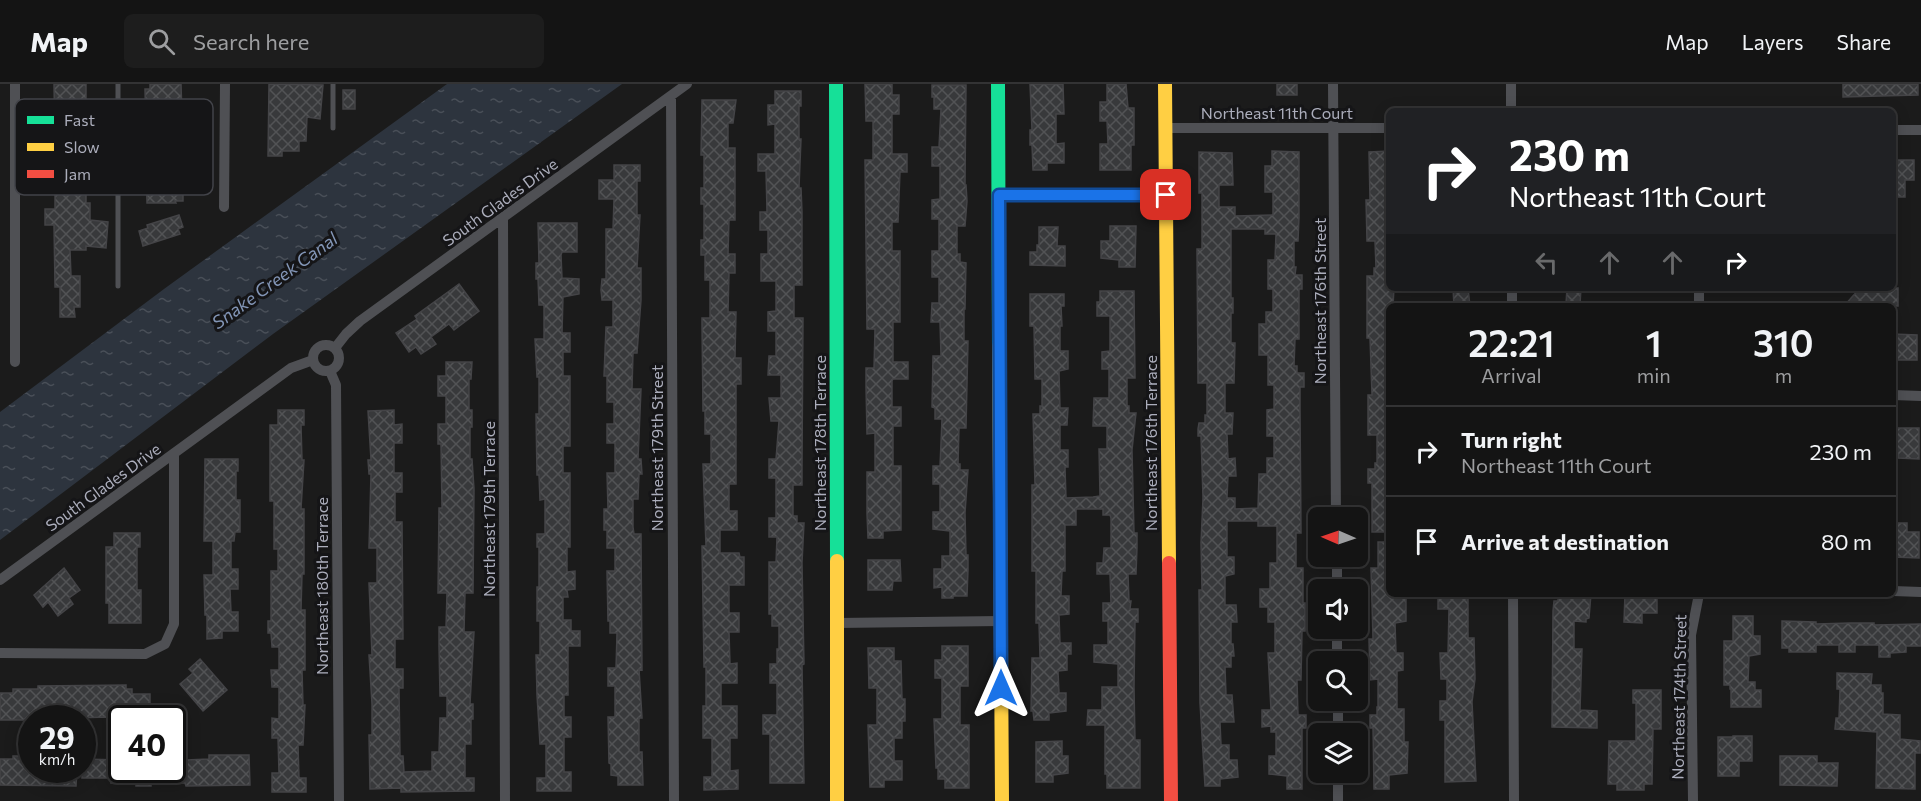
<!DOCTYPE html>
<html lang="en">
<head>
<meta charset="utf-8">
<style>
  body { margin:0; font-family:Commissioner,sans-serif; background:#1d1d1d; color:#f1f3f6; height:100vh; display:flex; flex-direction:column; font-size:22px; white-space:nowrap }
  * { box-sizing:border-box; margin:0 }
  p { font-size:20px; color:#9d9ea0 }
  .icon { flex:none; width:33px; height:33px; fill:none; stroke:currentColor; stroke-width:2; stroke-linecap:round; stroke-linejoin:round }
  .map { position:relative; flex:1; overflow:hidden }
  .side { position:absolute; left:1386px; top:219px; width:510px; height:294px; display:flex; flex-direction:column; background:#141414; border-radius:9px; box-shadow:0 3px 15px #0003,0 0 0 2px #333334 }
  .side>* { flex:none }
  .guide { position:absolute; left:1386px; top:24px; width:510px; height:183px; border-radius:9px; box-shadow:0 3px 15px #0003,0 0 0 2px #333334; background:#202124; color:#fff; overflow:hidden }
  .needle { width:39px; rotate:272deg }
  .fabs { position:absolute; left:1308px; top:423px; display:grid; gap:12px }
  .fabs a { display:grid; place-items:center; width:60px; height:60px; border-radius:9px; background:#141414; box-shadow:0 3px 15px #0003,0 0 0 2px #333334; font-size:30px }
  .speed { position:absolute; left:18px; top:621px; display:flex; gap:12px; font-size:30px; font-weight:700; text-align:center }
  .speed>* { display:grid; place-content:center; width:78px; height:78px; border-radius:50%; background:#141414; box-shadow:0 3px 15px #0003,0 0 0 2px #333334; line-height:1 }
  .speed small { font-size:15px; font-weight:400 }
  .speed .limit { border:3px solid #111; border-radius:9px; background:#fff; color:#111 }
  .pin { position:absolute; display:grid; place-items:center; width:51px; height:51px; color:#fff; margin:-26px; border-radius:12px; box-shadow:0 3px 9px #0006 }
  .me { position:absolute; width:66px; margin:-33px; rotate:0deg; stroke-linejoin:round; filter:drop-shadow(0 0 4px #0008) }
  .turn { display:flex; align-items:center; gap:21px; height:126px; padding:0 24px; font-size:27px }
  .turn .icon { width:78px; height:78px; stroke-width:2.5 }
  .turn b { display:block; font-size:42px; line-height:51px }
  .lanes { display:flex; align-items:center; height:57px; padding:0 24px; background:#0003; justify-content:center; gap:30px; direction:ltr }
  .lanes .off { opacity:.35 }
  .eta { display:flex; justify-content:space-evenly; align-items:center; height:102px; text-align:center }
  .eta b { font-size:36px; font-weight:600; line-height:42px }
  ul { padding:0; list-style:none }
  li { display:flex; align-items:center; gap:18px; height:90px; padding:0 24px; border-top:2px solid #333334 }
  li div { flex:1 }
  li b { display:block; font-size:22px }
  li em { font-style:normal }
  header { display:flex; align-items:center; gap:36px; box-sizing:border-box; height:84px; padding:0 30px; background:#141414; border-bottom:2px solid #333334 }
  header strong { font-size:28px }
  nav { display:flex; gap:33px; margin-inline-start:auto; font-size:21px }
  .search { width:420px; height:54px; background:#1d1d1d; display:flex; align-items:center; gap:15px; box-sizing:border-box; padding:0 21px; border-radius:9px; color:#9d9ea0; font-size:22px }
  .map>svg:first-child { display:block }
</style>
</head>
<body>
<header>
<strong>Map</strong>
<div class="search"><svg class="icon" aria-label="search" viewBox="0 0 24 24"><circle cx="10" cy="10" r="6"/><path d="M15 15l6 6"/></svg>Search here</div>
<nav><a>Map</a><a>Layers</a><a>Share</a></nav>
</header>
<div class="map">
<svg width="1921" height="717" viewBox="0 0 1921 717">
  <defs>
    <pattern id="water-ripples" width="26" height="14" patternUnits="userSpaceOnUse" patternTransform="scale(1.5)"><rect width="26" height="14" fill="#2d343e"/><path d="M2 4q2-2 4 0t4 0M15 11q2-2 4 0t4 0" fill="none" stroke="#494f58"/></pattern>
    <pattern id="building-cross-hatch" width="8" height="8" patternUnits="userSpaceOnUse" patternTransform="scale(1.5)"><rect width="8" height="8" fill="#38393b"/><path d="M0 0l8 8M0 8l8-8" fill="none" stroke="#525355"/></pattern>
  </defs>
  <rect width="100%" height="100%" fill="#1b1b1b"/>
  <!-- water -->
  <path fill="url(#water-ripples)" d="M447,0H622L273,250L0,456V328L164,205Z"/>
  <!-- building -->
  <path fill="url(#building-cross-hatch)" stroke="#444447" stroke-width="1.5" fill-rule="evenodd" d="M54,0H86V53L91,54V70L86,69V119H90V136L108,138L106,164L86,162V166H70L71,192H80V223H74L75,233H60V203H55L54,141H45V125H55V75H53V60H55Z
    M150,0H181L183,64H182L181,93H183V117H175L176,119H147L146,69H134L135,54H139V50L146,51L145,5H150Z
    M269,0L323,1L320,35L307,33L306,57H299V67H282V72H268Z
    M865,0H892V11H899V30H892V70H907V88H900L898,138H892V167H900V238H893V278H908V295H893L892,297V323H901V342H893V382H901V446L883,447V454H868L867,430V388H875V349L867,350L866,303V284H874L875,245H867L865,76H873V37H866Z
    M1030,0H1063L1064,30H1056V60L1064,59V79H1047V86H1033L1032,61H1030V46H1032Z
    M1107,0H1126L1128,24H1134V61H1131V86H1100V60H1108L1107,37H1100V18H1107Z
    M1277,0H1297V11H1277Z
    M1843,0H1918V11L1843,13Z
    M932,1H966L965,101H966L967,117L965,142H957V170H960V178L966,179L965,225H964V257H968L966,344H959L958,380H960V386H968L965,429L966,471H968V486L967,512H953V514H942V503L934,504V485H942V472H950V447L933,445V428H940V400H933V382H940L942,335H935V324L932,323L933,272H941L940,238H931L932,219H939V193H932V167H939V135H932V116L940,115V82H932V63H939L941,25H934V13H932Z
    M343,6H355V25H343Z
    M775,7H801V22H799V55H801L799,104H801L802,128V201H794V234H803L802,383V401H793V432H797V439H804L802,479L804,580L802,581L804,699H770V650H763V631H777V599H770V580H777V565H779V542H772V530H769V478H776L777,453H769V434H776V394H769V375H776L779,337H771L769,314H781V291H768L769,272H776V247H768V228L776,227V197H761V170H768V146H760V128H767L766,87H758V70H775V40L768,41V21H775Z
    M702,16H736L733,39H728V64H735V136H729L728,170H735V189H729L728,228H736L735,274H741V300H736V400H729V427H737V446H720V469H739L740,473H744V501H729V529H739V548H729L730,580L737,579V599H721V622H737V654H730V687L738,686V705L704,706V693H712V654H703V622H706V583H704L702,462H706L703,380H711V350H705V327H703L702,241V234H710V196H705V171H701V156H704V120H701V104H704V71H701Z
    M1272,67L1299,68V134L1298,157H1294V183H1296L1295,191H1302V205H1299V255H1295L1294,282H1297V289H1304V303H1300V326L1301,449H1296V484H1303V519H1305V547H1302L1301,596H1297L1298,631H1306V644H1302V705H1287V692L1269,690V672H1276V648H1271V642L1262,643V626H1271L1268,569H1275V538H1268V523H1260V505H1270V479H1277V442H1258V437H1227V473H1234V490L1225,492V521H1236L1237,538H1231V560H1233L1234,572H1231V583H1225L1226,611H1232L1234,638H1220L1221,661H1229V676H1237L1238,693L1220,695V702H1205L1200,619L1199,506H1202L1201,459L1203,414L1201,352H1198V345L1199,339H1205V331H1207V299H1198L1197,165H1202V109H1199V68L1232,69L1233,101H1219V123H1235V132L1273,131V108H1265V82H1272ZM1231,145H1265V150H1276L1275,176H1268V205H1273V228H1266V240H1259V271H1268V301H1274V325L1267,326V352H1274V374H1267V390H1259L1258,424L1235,425V414H1227L1228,392H1236L1235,374L1228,375L1227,350H1232L1233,329H1225V299H1234L1235,259H1231V229H1233V214H1231Z
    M1389,67V204H1394L1393,222H1389V448H1372V399H1368V385H1375V379H1377V351H1368V311H1372L1370,254H1367V192H1374V184H1376L1375,157H1367L1366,116H1370L1369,68Z
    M1897,76H1914V96H1905V113H1893V79H1897Z
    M614,81H640V97H637V131H640L637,184H641V216L637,269H633L632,305H641L638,375H641L642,390H639L638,415H633V443L634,450H641L642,586L639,585L642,634H639V668H642L643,701H618V692L611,691V680L609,679L608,633H615V602H608V584H616L617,549H610V537H608L607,487H615V464H607V446H604V425H608L607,389H615V359H607V340H614V318H607V292H604L606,243H613V216H602L601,206L602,195H606V145H613L614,115H599V96H614Z
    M179,131L183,143L178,145L180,150L143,162L139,147L148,144L147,141Z
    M538,139H577V168H562L561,171L562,194L579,195V210L563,213L562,249H570V268H563V292H570V362H563V389H570V463H567V488L575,487V505L567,506L568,513H563V536H571V547H580V562H568V611H564V633H571V653H564V688H571V707H537V694H546V660H540L537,611L536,571H540V537H537V503H539V463H537V450H545V415L540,416L539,391H537L536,330H539V293H537L535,255H544V221H539L538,195H536V179H539Z
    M1110,142H1136L1135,183H1119V176L1101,174V157H1110Z
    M1039,143H1058L1057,162H1065V182L1030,181V168H1037V161H1039Z
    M459,200L479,227L454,246L449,240L431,253L436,260L421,270L416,263L409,268L396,249L417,235L415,232Z
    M1453,204H1468L1470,222H1454Z
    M1567,204H1581L1580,220H1566Z
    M1860,204H1898V222H1844Z
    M1100,207H1134L1135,294H1127V322H1129V329H1136L1132,366L1134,449H1137V464L1136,490H1128L1129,517H1131L1130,525H1138V538H1135L1134,603L1135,656H1140V704H1107V690H1105V641H1087L1088,626H1102V603H1118V580L1094,578V561H1108V537H1103V519H1111L1110,490H1097V479H1103L1104,464H1111V434L1110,431H1103V425H1076V441H1065V487H1062L1061,512H1069V530L1059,531L1060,559H1071V570H1067V586L1058,587L1059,609H1066V627L1049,629V636H1034L1033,627H1031L1032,574H1040L1039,539H1036V487H1032V401H1035L1033,330H1040V322H1042V295H1035L1034,242H1030V210H1064V222H1061L1062,242H1060V267H1068V285L1059,287L1060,324H1068L1067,341H1060V366H1068V383H1065L1066,414L1093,413L1100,412L1099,365H1107V342H1093L1094,314H1109V285H1102V268L1110,267V232H1097V218H1100Z
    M1893,250L1917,251V276H1893Z
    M446,278H472L471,295H469V326H472V343H470V375H472L474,405L473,509H465L464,548H474L470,620H473V635H471V660H465V694H474V707L401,708V704L370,705L369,651H372V620L369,571H372L369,499H377V464H369L371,390H369L368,376H371L368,327L394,326V341L402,340V359H394V389H402V408H395V438H402L403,555H395V585H403V604H399L400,672H403L404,688L432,687V668H439L440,634H447V612H440L439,562V543H446L447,509H438L439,424H442L441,360H438V340H446V312H438V292H446Z
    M278,326H304V341H301L302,376H304L301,425H304V490H302L301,526H305V586H302L303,621H305L303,661H298L299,694H306V708H272V689H279L278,654H272V634L279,635V603H272L271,586H279V563H272L271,549H268V537H271V487H278V465H274V417H270V341H278Z
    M1893,344H1919V375L1898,374V370H1893Z
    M205,375H238V387H236V416H240V448H235L234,457H231V485H238V505H230L231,528H238V547H222V554L207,555V531H205L204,491H213V457H204Z
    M1893,439H1907V448H1919V474L1893,473Z
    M114,449H140V463H137V506H141V539H109V519H106V463H114Z
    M1378,458H1389V510H1406V537L1395,539L1396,569H1403V586L1397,587V625H1404V658H1408L1407,689L1389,691V705H1374L1373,644H1370V631H1377V623H1378V595L1370,596L1369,555H1373L1371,484H1378Z
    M868,476H900L901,497H893L892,506H868Z
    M64,484L80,506L69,514L73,520L58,532L48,518L43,523L34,511Z
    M1438,510H1468V554H1474L1475,595L1472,618L1476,697L1445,698V636H1440V617H1447V595H1441L1440,569H1448L1449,525H1438Z
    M1558,510H1591L1589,534L1586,535V538L1574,537V565H1582L1580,626L1597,627V644L1552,643L1553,527L1554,517H1558Z
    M1625,510H1657V529H1642V539L1624,538Z
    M1733,532H1753V552H1760V570L1749,572L1748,598H1755V606H1761V623H1731V605H1730V601H1724V557H1733Z
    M1782,537L1816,538V540L1850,539H1874V541L1921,540V562H1906V568L1890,569V573H1879V561H1855V568H1839V561H1816V568H1789V564H1782Z
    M942,562H968V602H960V641H969V704H945V695H938V684H936L934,635H942V594H935V576H942Z
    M868,564H894V577H901L902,615H905V637H902V654H894V677H902V696H884V703H870L868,641H877V604H869Z
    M200,575L227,606L203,627L180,600L193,589L189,585Z
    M1837,589L1872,590L1871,601H1881V609H1883V630L1900,631V655L1920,657V669H1915V705L1876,704L1877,648L1835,645L1836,634H1839L1840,605H1837Z
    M126,601V605H132V610H150V634H122V643H110V633L71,634V632L62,633V628H39V634L32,636H0V609H13V605H38V602Z
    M1633,606H1661V645H1653L1652,700H1644V706H1617V700H1608L1609,657H1636V619H1633Z
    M1733,652H1752V677H1739V692H1718V653H1733Z
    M1062,657V672H1068V689L1053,691V698H1036V658Z
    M172,668H186V676L209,675V671H249L250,701L186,702L185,699H151V702H136V699H111V694H82V675L122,676V686H172Z
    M13,672H32V686H77L76,702L0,701V675H13Z
    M1780,672H1817V679H1838L1837,702L1780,701Z"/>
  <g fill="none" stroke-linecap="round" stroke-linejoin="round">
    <!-- lane -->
    <path stroke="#4f5054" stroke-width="5" d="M118,0V202
      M333,0V44"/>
    <!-- street -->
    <path stroke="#4f5054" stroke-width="10" d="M1333,0L1336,434
      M1511,0V27
      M671,12L674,717
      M1165,44H1389
      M1893,46H1921
      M999,111H1166
      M224,123L225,0
      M503,134L505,717
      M1512,204V222
      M1699,204V222
      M313 274a13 13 0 1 1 26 0a13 13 0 1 1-26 0Z
      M335,264L346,250L360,237L687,0
      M15,278V0
      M330,287L336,301L339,717
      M1893,311L1921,312
      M1337,472V506
      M0,496L291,284L313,276
      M1893,507L1921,508
      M1513,510L1514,717
      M837,539L1001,537
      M1337,544V578
      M0,569L145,570L165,560L174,540V370
      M1338,616V650
      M1338,688V717
      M1693,717L1691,551L1699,510"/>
    <!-- fast -->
    <path stroke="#16e098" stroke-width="14" d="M836,0L837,477
      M998,0L999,262"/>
    <!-- slow -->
    <path stroke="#ffcf43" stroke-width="14" d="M1165,0L1169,479
      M999,262L1002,717
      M837,477V717"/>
    <!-- jam -->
    <path stroke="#f24e42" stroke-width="14" d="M1169,479L1171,717"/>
  </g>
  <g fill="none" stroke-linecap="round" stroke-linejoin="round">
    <!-- route casing -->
    <g stroke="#114b97" stroke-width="15">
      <path id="route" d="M1001,604L999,111H1166"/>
    </g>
    <!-- route -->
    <use href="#route" stroke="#1a73e8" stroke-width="10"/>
  </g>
  <g text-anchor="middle" stroke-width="6" stroke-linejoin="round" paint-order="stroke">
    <!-- street labels -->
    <g font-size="16" fill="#acaebc" stroke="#151517">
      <text x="1277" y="35">Northeast 11th Court</text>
      <text transform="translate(500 118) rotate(-36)" y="6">South Glades Drive</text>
      <text transform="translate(1320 217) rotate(-90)" y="6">Northeast 176th Street</text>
      <text transform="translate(820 359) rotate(-90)" y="6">Northeast 178th Terrace</text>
      <text transform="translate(1151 359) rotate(-90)" y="6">Northeast 176th Terrace</text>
      <text transform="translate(657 364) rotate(-90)" y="6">Northeast 179th Street</text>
      <text transform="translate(103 403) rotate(-36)" y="6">South Glades Drive</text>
      <text transform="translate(489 425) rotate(-90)" y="6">Northeast 179th Terrace</text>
      <text transform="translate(322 502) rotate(-90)" y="6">Northeast 180th Terrace</text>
      <text transform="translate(1679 613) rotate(-89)" y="6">Northeast 174th Street</text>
    </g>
    <!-- water labels -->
    <g font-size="18" font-style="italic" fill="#8396b7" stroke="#151517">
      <text transform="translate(275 197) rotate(-36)" y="6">Snake Creek Canal</text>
    </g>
  </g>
  <!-- legend -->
  <rect x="15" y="15" width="198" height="96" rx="9" fill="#151517" stroke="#424349" stroke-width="1.5"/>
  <rect x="27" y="32" width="27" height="8" fill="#16e098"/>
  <rect x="27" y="59" width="27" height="8" fill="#ffcf43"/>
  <rect x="27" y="86" width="27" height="8" fill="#f24e42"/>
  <g font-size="16" fill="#acaebc">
    <text x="64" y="42">Fast</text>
    <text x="64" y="69">Slow</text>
    <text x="64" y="96">Jam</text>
  </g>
</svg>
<div class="fabs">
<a><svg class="needle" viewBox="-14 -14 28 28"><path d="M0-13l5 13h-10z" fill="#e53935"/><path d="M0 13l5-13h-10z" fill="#9d9ea0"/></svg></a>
<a><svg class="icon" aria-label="sound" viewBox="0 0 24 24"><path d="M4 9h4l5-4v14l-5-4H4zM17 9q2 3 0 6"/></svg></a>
<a><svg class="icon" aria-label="search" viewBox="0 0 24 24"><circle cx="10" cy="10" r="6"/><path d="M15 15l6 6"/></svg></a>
<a><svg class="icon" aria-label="layers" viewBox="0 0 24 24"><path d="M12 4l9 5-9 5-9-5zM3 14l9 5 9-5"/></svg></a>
</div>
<div class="speed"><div>29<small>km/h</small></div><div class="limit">40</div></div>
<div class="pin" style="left:1166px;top:111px;background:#d93025"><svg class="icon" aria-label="arrive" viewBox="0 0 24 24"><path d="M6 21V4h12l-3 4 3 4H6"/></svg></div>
<svg class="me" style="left:1001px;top:604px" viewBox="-20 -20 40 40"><path d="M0-17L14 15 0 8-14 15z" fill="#1a73e8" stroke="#fff" stroke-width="4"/></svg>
<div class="guide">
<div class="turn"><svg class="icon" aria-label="right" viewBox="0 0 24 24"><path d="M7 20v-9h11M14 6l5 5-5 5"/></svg><div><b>230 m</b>Northeast 11th Court</div></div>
<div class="lanes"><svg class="icon off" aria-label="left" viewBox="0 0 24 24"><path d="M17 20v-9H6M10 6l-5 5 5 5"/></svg><svg class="icon off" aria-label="ahead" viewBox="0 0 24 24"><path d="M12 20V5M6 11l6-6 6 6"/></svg><svg class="icon off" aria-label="ahead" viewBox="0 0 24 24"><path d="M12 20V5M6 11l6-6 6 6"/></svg><svg class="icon" aria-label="right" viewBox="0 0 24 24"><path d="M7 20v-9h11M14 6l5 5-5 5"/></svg></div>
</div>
<section class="side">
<div class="eta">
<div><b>22:21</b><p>Arrival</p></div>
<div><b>1</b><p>min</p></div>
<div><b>310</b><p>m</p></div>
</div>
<ul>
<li><svg class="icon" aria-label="right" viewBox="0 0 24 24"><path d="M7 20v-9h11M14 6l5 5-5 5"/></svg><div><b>Turn right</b><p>Northeast 11th Court</p></div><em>230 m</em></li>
<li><svg class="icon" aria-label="arrive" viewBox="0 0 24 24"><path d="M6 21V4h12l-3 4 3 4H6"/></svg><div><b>Arrive at destination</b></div><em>80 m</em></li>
</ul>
</section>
</div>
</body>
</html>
